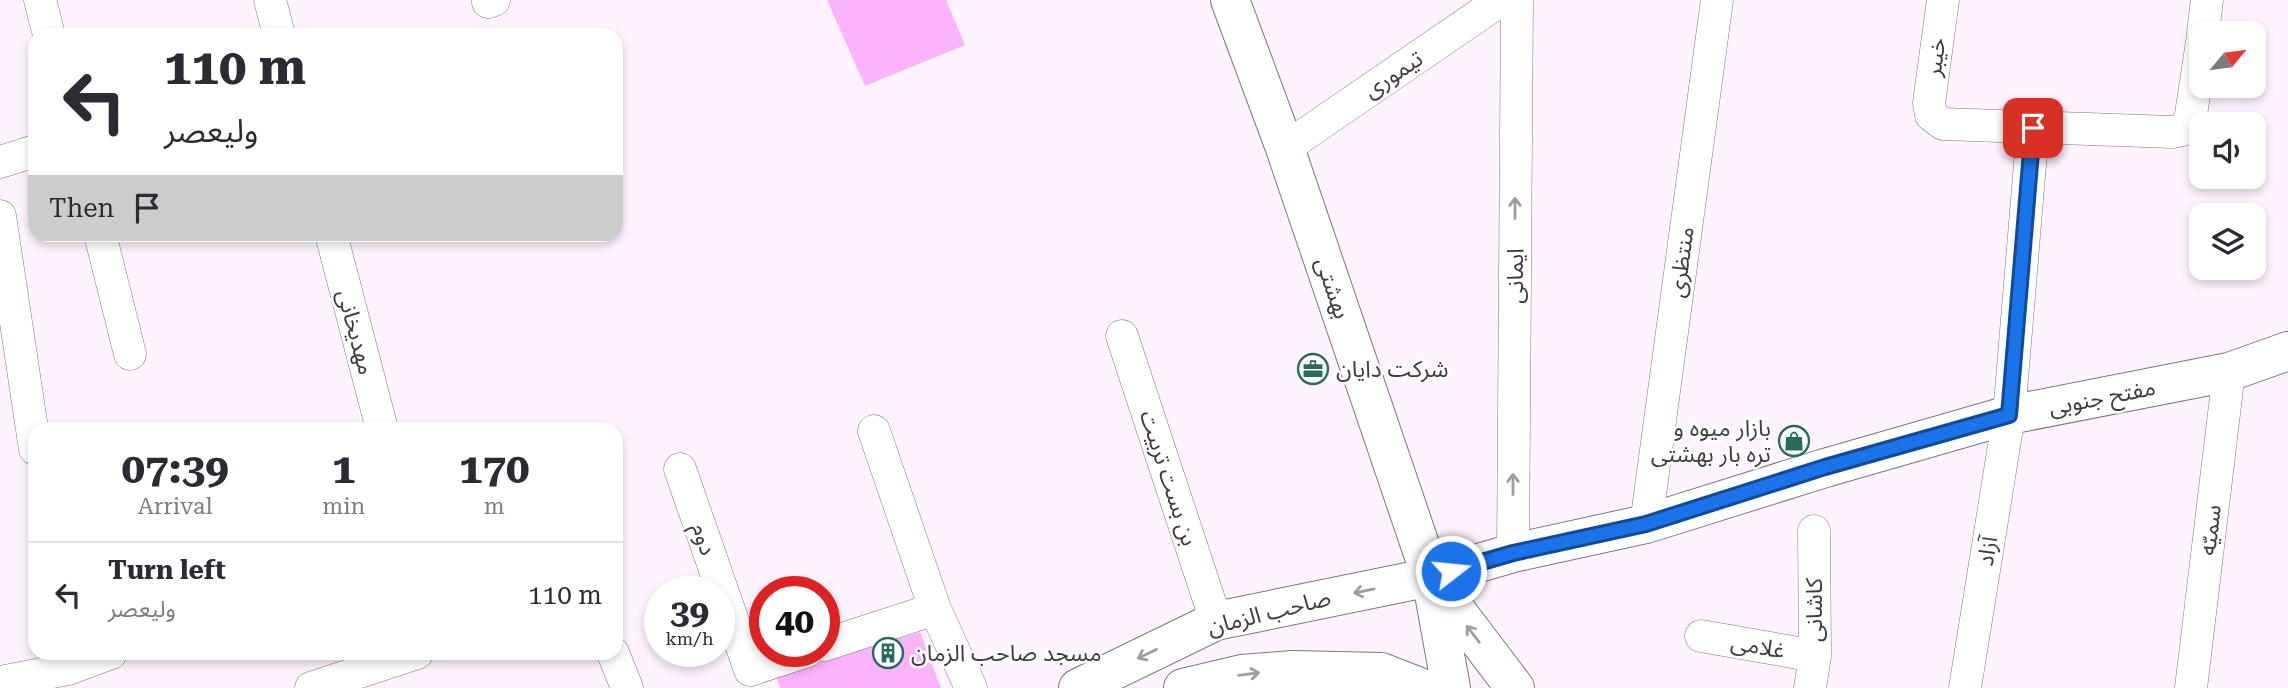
<!DOCTYPE html>
<html lang="en">
<head>
<meta charset="utf-8">
<style>
  body { margin:0; font-family:"Roboto Serif","Noto Sans Arabic",serif; background:#f7f7f7; color:#2b2b33; height:100vh; display:flex; flex-direction:column; font-size:26px; white-space:nowrap }
  * { box-sizing:border-box; margin:0 }
  p { font-size:23px; color:#7c7c81 }
  .icon { flex:none; width:38px; height:38px; fill:none; stroke:currentColor; stroke-width:2; stroke-linecap:round; stroke-linejoin:round }
  .map { position:relative; flex:1; overflow:hidden }
  .sheet { position:absolute; left:28px; top:422px; width:595px; height:238px; display:flex; flex-direction:column; background:#fff; border-radius:21px; box-shadow:0 4px 10px #0003 }
  .sheet>* { flex:none }
  .top-card { position:absolute; left:28px; top:28px; width:595px; height:214px; border-radius:21px; box-shadow:0 4px 10px #0003; background:#fff; color:#2b2b33; overflow:hidden }
  .needle { width:46px; rotate:61deg }
  .buttons { position:absolute; left:2189px; top:21px; display:grid; gap:14px }
  .buttons a { display:grid; place-items:center; width:77px; height:77px; border-radius:14px; background:#fff; box-shadow:0 4px 10px #0003; font-size:35px }
  .speed { position:absolute; left:644px; top:576px; display:flex; gap:14px; font-size:35px; font-weight:700; text-align:center }
  .speed>* { display:grid; place-content:center; width:91px; height:91px; border-radius:50%; background:#fff; box-shadow:0 4px 10px #0003; line-height:1 }
  .speed small { font-size:18px; font-weight:400 }
  .speed .limit { border:10px solid #d22; background:#fff; color:#111 }
  .pin { position:absolute; display:grid; place-items:center; width:60px; height:60px; color:#fff; margin:-30px; border-radius:14px; box-shadow:0 4px 10px #0006 }
  .me { position:absolute; width:77px; margin:-38px; rotate:74deg; stroke-linejoin:round; filter:drop-shadow(0 0 5px #0008) }
  .turn { display:flex; align-items:center; gap:24px; height:147px; padding:0 21px; font-size:32px }
  .turn .icon { width:91px; height:91px; stroke-width:2.5 }
  .turn b { display:block; font-size:49px; line-height:60px }
  .then { display:flex; align-items:center; height:66px; padding:0 21px; background:#0003; gap:14px; font-size:26px }
  .eta { display:flex; justify-content:space-evenly; align-items:center; height:119px; text-align:center }
  .eta b { font-size:42px; font-weight:700; line-height:49px }
  ul { padding:0; list-style:none }
  li { display:flex; align-items:center; gap:21px; height:105px; padding:0 21px; border-top:2px solid #e1e1e2 }
  li div { flex:1 }
  li b { display:block; font-size:26px }
  li em { font-style:normal }
  .map>svg:first-child { display:block }
</style>
</head>
<body>
<div class="map">
<svg width="2288" height="688" viewBox="0 0 2288 688">
  <rect width="100%" height="100%" fill="#fef3fe"/>
  <!-- building -->
  <path fill="#fbb3fa" d="M827,0H946L965,45L865,86Z
    M920,632L941,688H780L776,675Z"/>
  <g fill="none" stroke-linecap="round" stroke-linejoin="round">
    <!-- minor casing -->
    <g stroke="#7f757f" stroke-width="33">
      <path id="minor" d="M40,0L49,35
        M270,0L279,35
        M1943,0L1929,103L1931,115L1943,124L2172,132L2182,130L2190,121L2202,42
        M488,2L494,0
        M2203,33L2207,0
        M1285,148L1501,0
        M0,162L35,151
        M0,216L35,449
        M100,234L130,354
        M331,234L382,429
        M1122,336L1216,621
        M874,431L935,609L971,688
        M680,469L750,670L807,651
        M1646,524L1717,0
        M1513,553L1517,0
        M1701,636L1815,656
        M824,645L935,609
        M613,653L627,688
        M0,682L68,669L111,653
        M311,688L417,653
        M1810,688L1815,656L1814,531
        M1965,688L2009,415L2033,128
        M2191,688L2229,372"/>
    </g>
    <!-- tertiary casing -->
    <g stroke="#7f757f" stroke-width="40">
      <path id="tertiary" d="M1230,0L1285,148L1431,577L1451,688
        M1436,584L1515,688
        M1078,688L1216,621L1431,577L1513,553L1646,524L1825,468L2009,415L2229,372L2288,351
        M1183,688L1242,674L1293,670L1381,672L1422,688"/>
    </g>
    <!-- minor -->
    <use href="#minor" stroke="#fff" stroke-width="32"/>
    <!-- tertiary -->
    <use href="#tertiary" stroke="#fff" stroke-width="38"/>
  </g>
  <!-- one-way arrows -->
  <defs><path id="oneway-shaft" d="M-6 0H5M1.5-3L5.5 0L1.5 3" fill="none" stroke-width="1.6" stroke-linecap="round" stroke-linejoin="round" transform="scale(1.75)"/></defs>
  <g stroke="#a09d9f">
    <use href="#oneway-shaft" transform="translate(1515 208) rotate(-90)"/>
    <use href="#oneway-shaft" transform="translate(1513 484) rotate(-90)"/>
    <use href="#oneway-shaft" transform="translate(1364 591) rotate(168)"/>
    <use href="#oneway-shaft" transform="translate(1473 634) rotate(-127)"/>
    <use href="#oneway-shaft" transform="translate(1147 654) rotate(154)"/>
    <use href="#oneway-shaft" transform="translate(1249 674) rotate(-7)"/>
  </g>
  <g fill="none" stroke-linecap="round" stroke-linejoin="round">
    <!-- route casing -->
    <g stroke="#114b97" stroke-width="18">
      <path id="route" d="M1451,571L1513,553L1646,524L1825,467L2009,415L2033,128"/>
    </g>
    <!-- route -->
    <use href="#route" stroke="#1a73e8" stroke-width="12"/>
  </g>
  <!-- icons -->
  <defs>
    <g id="office-ring" transform="scale(1.575)"><circle r="9.5" fill="#fff" stroke="#276b5d" stroke-width="1.5"/><path d="M-6-3h4V-5.5h4V-3h4V5H-6ZM-1-4.5V-3h2v-1.5ZM-6 0V1H6V0Z" fill="#276b5d"/></g>
    <g id="shop-ring" transform="scale(1.575)"><circle r="9.5" fill="#fff" stroke="#276b5d" stroke-width="1.5"/><path d="M-5-2.5h2.3a2.7 3.5 0 0 1 5.4 0H5L5.5 6h-11ZM-1.5-2.5h3a1.5 2.3 0 0 0-3 0Z" fill="#276b5d"/></g>
    <g id="building-ring" transform="scale(1.575)"><circle r="9.5" fill="#fff" stroke="#276b5d" stroke-width="1.5"/><path d="M-4-6H4V6H1V3H-1V6H-4ZM-2.5-4.3h1.7v1.8h-1.7ZM.8-4.3h1.7v1.8H.8ZM-2.5-1h1.7V.8h-1.7ZM.8-1h1.7V.8H.8Z" fill="#276b5d"/></g>
  </defs>
  <g fill-rule="evenodd">
    <use href="#office-ring" x="1313" y="369"/>
    <use href="#shop-ring" x="1794" y="441"/>
    <use href="#building-ring" x="888" y="653"/>
  </g>
  <g text-anchor="middle" stroke-width="5" stroke-linejoin="round" paint-order="stroke">
    <!-- street labels -->
    <g font-size="23" fill="#403b3f" stroke="#fff">
      <text transform="translate(1935 57) rotate(-82)" y="8">خیبر</text>
      <text transform="translate(1393 74) rotate(-34)" y="8">تیموری</text>
      <text transform="translate(1681 262) rotate(-82)" y="8">منتظری</text>
      <text transform="translate(1515 276) rotate(-90)" y="8">ایمانی</text>
      <text transform="translate(1333 288) rotate(71)" y="8">بهشتی</text>
      <text transform="translate(356 332) rotate(75)" y="8">مهدیخانی</text>
      <text transform="translate(2102 397) rotate(-11)" y="8">مفتح جنوبی</text>
      <text transform="translate(1169 478) rotate(72)" y="8">بن بست تربیت</text>
      <text transform="translate(2210 530) rotate(-83)" y="8">سمیّه</text>
      <text transform="translate(704 539) rotate(71)" y="8">دوم</text>
      <text transform="translate(1987 551) rotate(-81)" y="8">آزاد</text>
      <text transform="translate(1814 610) rotate(-90)" y="8">کاشانی</text>
      <text transform="translate(1269 612) rotate(-14)" y="8">صاحب الزمان</text>
      <text transform="translate(1758 646) rotate(10)" y="8">غلامی</text>
    </g>
    <!-- poi labels -->
    <g font-size="23" fill="#403b3f" stroke="#fff" text-anchor="start">
      <text x="1336" y="377">شرکت دایان</text>
      <text x="1771" y="436" text-anchor="end">بازار میوه و<tspan x="1771" dy="26">تره بار بهشتی</tspan></text>
      <text x="911" y="661">مسجد صاحب الزمان</text>
    </g>
  </g>
</svg>
<div class="buttons">
<a><svg class="needle" viewBox="-14 -14 28 28"><path d="M0-13l5 13h-10z" fill="#e53935"/><path d="M0 13l5-13h-10z" fill="#7c7c81"/></svg></a>
<a><svg class="icon" aria-label="sound" viewBox="0 0 24 24"><path d="M4 9h4l5-4v14l-5-4H4zM17 9q2 3 0 6"/></svg></a>
<a><svg class="icon" aria-label="layers" viewBox="0 0 24 24"><path d="M12 4l9 5-9 5-9-5zM3 14l9 5 9-5"/></svg></a>
</div>
<div class="speed"><div>39<small>km/h</small></div><div class="limit">40</div></div>
<div class="pin" style="left:2033px;top:128px;background:#d93025"><svg class="icon" aria-label="arrive" viewBox="0 0 24 24"><path d="M6 21V4h12l-3 4 3 4H6"/></svg></div>
<svg class="me" style="left:1451px;top:571px" viewBox="-20 -20 40 40"><circle r="17" fill="#1a73e8" stroke="#fff" stroke-width="3"/><path d="M0-11L8 9 0 5-8 9z" fill="#fff"/></svg>
<div class="top-card">
<div class="turn"><svg class="icon" aria-label="left" viewBox="0 0 24 24"><path d="M17 20v-9H6M10 6l-5 5 5 5"/></svg><div><b>110 m</b>ولیعصر</div></div>
<div class="then">Then<svg class="icon" aria-label="arrive" viewBox="0 0 24 24"><path d="M6 21V4h12l-3 4 3 4H6"/></svg></div>
</div>
<section class="sheet">
<div class="eta">
<div><b>07:39</b><p>Arrival</p></div>
<div><b>1</b><p>min</p></div>
<div><b>170</b><p>m</p></div>
</div>
<ul>
<li><svg class="icon" aria-label="left" viewBox="0 0 24 24"><path d="M17 20v-9H6M10 6l-5 5 5 5"/></svg><div><b>Turn left</b><p>ولیعصر</p></div><em>110 m</em></li>
</ul>
</section>
</div>
</body>
</html>
